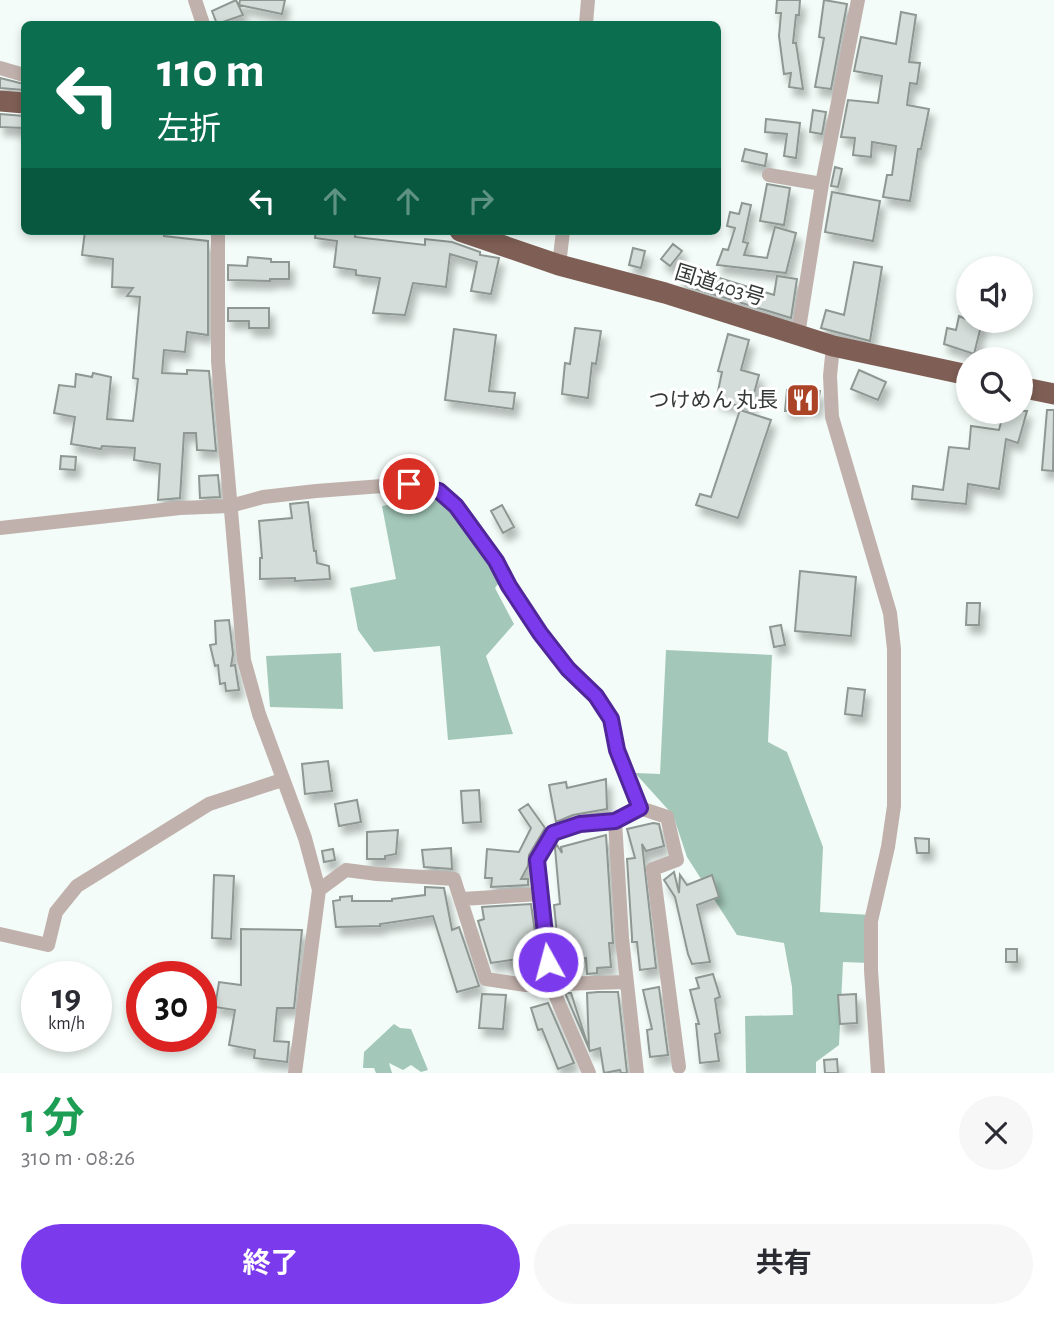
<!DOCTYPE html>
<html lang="ja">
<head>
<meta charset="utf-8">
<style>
  body { margin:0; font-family:"Alegreya Sans","Noto Sans JP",sans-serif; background:#f7f7f7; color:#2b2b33; height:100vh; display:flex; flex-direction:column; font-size:26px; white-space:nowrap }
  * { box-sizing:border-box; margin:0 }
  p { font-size:23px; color:#7c7c81 }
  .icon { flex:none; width:38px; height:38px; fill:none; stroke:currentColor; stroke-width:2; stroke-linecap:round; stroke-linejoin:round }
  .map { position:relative; height:1073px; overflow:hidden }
  .sheet { display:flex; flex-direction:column; background:#fff; flex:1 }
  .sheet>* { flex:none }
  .top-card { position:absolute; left:21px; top:21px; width:700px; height:214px; border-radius:10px; box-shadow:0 4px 10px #0003; background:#0b6e4f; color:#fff; overflow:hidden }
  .buttons { position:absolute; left:956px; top:256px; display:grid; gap:14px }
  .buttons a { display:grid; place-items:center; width:77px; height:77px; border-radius:50%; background:#fff; box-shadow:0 4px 10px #0003; font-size:35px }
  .speed { position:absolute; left:21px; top:961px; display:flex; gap:14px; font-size:35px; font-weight:700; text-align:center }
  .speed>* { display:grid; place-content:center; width:91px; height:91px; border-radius:50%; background:#fff; box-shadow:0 4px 10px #0003; line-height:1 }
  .speed small { font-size:18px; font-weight:400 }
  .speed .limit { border:10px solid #d22; background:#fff; color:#111 }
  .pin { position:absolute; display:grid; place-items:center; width:60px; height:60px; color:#fff; margin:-30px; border:4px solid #fff; border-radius:50%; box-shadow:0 2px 7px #0007 }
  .me { position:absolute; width:77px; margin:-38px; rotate:353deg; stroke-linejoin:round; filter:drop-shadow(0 0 5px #0008) }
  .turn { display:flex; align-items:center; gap:24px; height:147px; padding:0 21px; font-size:32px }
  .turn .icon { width:91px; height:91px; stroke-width:2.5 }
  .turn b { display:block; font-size:49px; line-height:60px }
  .lanes { display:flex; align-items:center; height:66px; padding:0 21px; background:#0003; justify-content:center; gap:35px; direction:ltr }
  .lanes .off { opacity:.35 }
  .round { display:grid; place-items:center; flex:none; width:74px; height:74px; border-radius:37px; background:#f7f7f7 }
  .overview { display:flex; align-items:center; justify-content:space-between; height:119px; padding:0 21px }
  h1 { font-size:42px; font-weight:700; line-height:52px; color:#1e9e55 }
  .primary-button { display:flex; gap:14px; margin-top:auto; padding:14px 21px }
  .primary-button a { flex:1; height:80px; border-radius:42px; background:#7c3aed; color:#fff; font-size:28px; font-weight:700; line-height:80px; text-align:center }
  .primary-button a+a { background:#f7f7f7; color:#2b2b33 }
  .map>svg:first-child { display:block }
</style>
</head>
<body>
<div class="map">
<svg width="1054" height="1073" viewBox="0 0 1054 1073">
  <defs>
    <filter id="shadow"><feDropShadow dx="4.5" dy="8" stdDeviation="3.5" flood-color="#0004"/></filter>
  </defs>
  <rect width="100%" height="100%" fill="#f3fcf8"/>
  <!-- forest -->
  <path fill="#a3c8b9" d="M451,493L478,523L501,580L495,588L514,624L486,656L513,734L448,740L440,646L374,652L358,630L350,588L396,579L382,506Z
    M666,650L772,655L768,742L787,752L823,847L820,912L871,915L869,963L843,962L839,1045L816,1062V1073H746L745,1016L793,1015L792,987L784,943L737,935L687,857L673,815L635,773L660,774Z
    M341,653L343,709L270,707L266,656Z
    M394,1024L400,1028L411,1029L428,1070L421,1072L411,1065L403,1070L389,1063L392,1073H376L374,1068H363L364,1052Z"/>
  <!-- building -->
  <path fill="#d4ddd9" stroke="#8f9793" stroke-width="2" filter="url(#shadow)" d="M236,0L243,15L217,24L212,11Z
    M240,0H285L282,14L239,5Z
    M777,0H800L799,15H796L793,43H796L803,89L789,87L791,73L784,74L779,36L781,13H776Z
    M824,0L847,4L831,89L815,87L824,38L819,37Z
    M901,12L916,15L909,62L920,63L917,84L910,83L907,105L929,109L921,149H918L910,201L883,197L887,175H892L896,146L872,142L871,157L853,155L855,138L841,137L848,100L878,103L882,76L854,71L861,37L896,44Z
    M0,78L24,84V90L0,88Z
    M813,110L826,112L822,134L810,132Z
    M0,114L24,116V128L0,127Z
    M766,119L800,123L796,158L784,156L787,134L765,132Z
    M745,149L767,154L765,166L742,161Z
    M835,167L842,169L838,187L831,186Z
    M767,184L790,188L784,225L760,221Z
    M832,192L880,201L873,241L825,232Z
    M742,203L751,205L743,242L748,243L744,255L767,258L775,227L796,233L786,273L717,265L723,249L728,250L735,228L727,226L730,212L739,214Z
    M85,231H164V236L208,241V335L187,332L185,352L164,350L162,373L187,374V370L209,371L216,451L197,450L196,433H184L180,498L158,500L160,464L134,460L135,448L102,446L101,449L71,444L75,417L54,413L59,385L75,387L76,374L92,377L93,373L111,377L107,419L133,421L138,379L133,378L140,297L127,296L133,288L112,287L113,259L82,255Z
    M316,231H356L355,237L425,245V239L452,242L480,252V255L499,258L491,294L471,291L477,262L450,254L446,287L413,283L405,315L373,313L380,278L356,275V270L334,267L337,241L315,238Z
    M673,244L682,251L670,266L661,259Z
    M633,248L645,251L641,268L629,265Z
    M248,257L271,259V262H289V279H270V281L228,280V265L247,266Z
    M854,262L882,267L870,341L821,328L826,310L844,315Z
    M683,271L698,277L699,274L712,279L713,276L774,295L777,276L797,279L791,318L693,288L679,282Z
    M228,308H269V328H249V321H228Z
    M959,316L968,320L982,322L974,354L944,344L947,328L956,330Z
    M575,328L601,331L596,364L592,363L588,398L562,394L565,363L570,364Z
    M454,329L496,335L489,391L515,393L513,409L445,400Z
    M728,334L749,340L741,370L759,375L750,408L716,401L722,372L718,371Z
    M859,370L886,382L878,400L851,389Z
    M787,390L820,391L817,409L799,408V411H785Z
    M740,410L771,420L738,518L696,505L700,494L711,497Z
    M1047,410H1054L1053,471L1042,470Z
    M1004,411H1027L1018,443L1006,439L999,489L968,484L966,504L912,499L913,486L943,490L949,447L969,449L971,426L999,430Z
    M61,456L76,457L75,470L60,469Z
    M218,475L220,497L200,498L199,476Z
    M308,502L314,551H316L317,563L329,566L330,579L295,581V578L260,579V558H262L259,521L292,518L290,504Z
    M502,505L514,527L503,533L491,511Z
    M800,571L856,577L851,636L795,631Z
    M967,603H980L979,625H966Z
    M229,620L233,654L231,666L235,665L239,690L226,691L225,683L220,684L218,665L215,666L210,645L216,644L215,621Z
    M781,625L785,645L774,647L770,627Z
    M848,688L865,690L862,716L845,714Z
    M328,761L332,791L305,794L302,764Z
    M606,779L607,809L573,815L556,822L549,785L566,782L567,788Z
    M479,790L481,822L463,823L461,791Z
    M357,800L361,822L339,826L335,804Z
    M528,804L545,828L529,855L528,866L521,879H528V885L491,887L492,878H485L487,849L519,852L531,828L519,810Z
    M653,823L659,824L664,846L646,851L642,844L656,968L640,970L637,942H632V937L627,859L635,858L627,829Z
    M398,830L396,854L385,856V859H367V832Z
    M606,835L613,943H609L611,967L597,968V973L587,974L586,958L565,960L563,933L557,934L554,905L560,904L555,848L557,845L562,853L561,847Z
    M915,838L929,839V853H917Z
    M451,848L452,869L424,867L422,850Z
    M333,849L335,860L324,862L322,851Z
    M674,872L679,893L680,875L687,885L712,875L719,897L697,905L710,962L692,964L688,954L675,897L664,880Z
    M214,875L234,876L231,939L212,938Z
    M425,887L444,888L452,930L459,927L479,986L457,992L433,916L380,924V926L336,927L333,901L340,900V897L352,896V901H392V899L425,895Z
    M531,904L537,947L540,975L520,974L518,959L491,963L478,921L484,919L482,907Z
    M241,929L302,930L294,1008H277L274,1041L289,1042L287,1062L254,1058L255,1050L229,1045L235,1010L215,1007L219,982L241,985Z
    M1006,949H1017V962H1006Z
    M713,974L720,997L715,999L720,1033L715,1034L719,1061L700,1063L696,1024H699L690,990L699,988L696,978Z
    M659,987L668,1055L650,1057L647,1030L652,1029L643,990Z
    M598,992H618L627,1073H621L620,1070L604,1073L600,1048L590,1051L565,993H571L589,1049L587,993Z
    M482,994L506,995L503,1029L479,1028Z
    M856,994L857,1023L840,1024L838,995Z
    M548,1003L574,1063L558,1069L542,1029L538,1030L531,1008Z
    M837,1059L838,1073H825L824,1060Z"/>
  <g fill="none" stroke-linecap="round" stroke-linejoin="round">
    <!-- street -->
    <path stroke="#c1b1ac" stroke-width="14" d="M195,0L203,24
      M586,24L588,0
      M0,68L24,75
      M769,175L822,184
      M218,231V361L244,660L259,714L305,838L319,890L295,1073
      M559,265L563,231
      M798,335L822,184L858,0
      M833,346L830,376L832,417L890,613L894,649V806L888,847L871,921V970L878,1073
      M0,528L180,508L230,506L263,497L316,491L409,484L439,490L456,506L496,561L509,586L540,633L568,669L596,696L611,719L617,750L640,808
      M319,890L346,870L377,874L454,879L486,979L526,985L626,982
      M462,899L540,894
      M0,934L48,945L56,912L77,886L209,804L282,780
      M589,1073L551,985L537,860L553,833L580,824L615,821
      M637,1073L622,938L615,821L640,808L667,817L677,860L653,869L679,1067"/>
    <!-- highway -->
    <path stroke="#7f5f55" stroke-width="21" d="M0,101L24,103
      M460,231L559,265L665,293L833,346L968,375
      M1020,387L1054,394"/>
  </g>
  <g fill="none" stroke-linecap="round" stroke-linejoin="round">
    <!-- route casing -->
    <g stroke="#51269a" stroke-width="18">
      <path id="route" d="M409,484L439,491L456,506L496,561L509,586L540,633L568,669L596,696L611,719L617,750L640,808L615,821L580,824L553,833L537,860L548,962"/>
    </g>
    <!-- route -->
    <use href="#route" stroke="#7c3aed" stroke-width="12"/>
  </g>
  <!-- icons -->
  <defs>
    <g id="restaurant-square" transform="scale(1.75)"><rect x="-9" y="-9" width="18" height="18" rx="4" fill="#ab4326" stroke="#fff"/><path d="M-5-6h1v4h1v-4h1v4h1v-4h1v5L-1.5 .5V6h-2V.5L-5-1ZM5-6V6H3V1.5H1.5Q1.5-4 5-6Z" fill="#fff"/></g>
  </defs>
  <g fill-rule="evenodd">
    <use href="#restaurant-square" x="803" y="400"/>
  </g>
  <g text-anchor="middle" stroke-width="6" stroke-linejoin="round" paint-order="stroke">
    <!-- street labels -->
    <g font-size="21" fill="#343836" stroke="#fff">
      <text transform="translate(720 285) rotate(17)" y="7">国道403号</text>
    </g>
    <!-- poi labels -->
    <g font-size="21" fill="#343836" stroke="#fff" text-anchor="end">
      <text x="778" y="407">つけめん 丸長</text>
    </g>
  </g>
</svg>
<div class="buttons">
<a><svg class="icon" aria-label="sound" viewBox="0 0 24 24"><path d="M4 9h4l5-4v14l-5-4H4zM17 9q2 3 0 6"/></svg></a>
<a><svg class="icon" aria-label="search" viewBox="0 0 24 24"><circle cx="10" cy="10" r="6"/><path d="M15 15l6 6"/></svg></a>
</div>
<div class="speed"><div>19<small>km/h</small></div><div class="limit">30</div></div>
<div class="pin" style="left:409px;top:484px;background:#d93025"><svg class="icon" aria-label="arrive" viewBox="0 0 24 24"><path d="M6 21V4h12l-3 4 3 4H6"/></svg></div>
<svg class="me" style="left:548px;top:962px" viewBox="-20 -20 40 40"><circle r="17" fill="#7c3aed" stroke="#fff" stroke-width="3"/><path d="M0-11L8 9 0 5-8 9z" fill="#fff"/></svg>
<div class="top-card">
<div class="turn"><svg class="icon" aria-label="left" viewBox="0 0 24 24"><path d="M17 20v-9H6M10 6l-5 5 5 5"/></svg><div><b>110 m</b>左折</div></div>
<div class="lanes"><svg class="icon" aria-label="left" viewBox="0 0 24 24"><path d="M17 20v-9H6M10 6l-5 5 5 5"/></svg><svg class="icon off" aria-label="ahead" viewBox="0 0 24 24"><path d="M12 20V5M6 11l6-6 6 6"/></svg><svg class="icon off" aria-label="ahead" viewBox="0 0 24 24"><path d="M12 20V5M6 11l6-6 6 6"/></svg><svg class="icon off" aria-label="right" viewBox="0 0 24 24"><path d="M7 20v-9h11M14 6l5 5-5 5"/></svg></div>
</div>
</div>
<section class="sheet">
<div class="overview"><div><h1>1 分</h1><p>310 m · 08:26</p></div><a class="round"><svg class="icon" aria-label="close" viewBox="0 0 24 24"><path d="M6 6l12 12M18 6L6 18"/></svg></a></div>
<div class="primary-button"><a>終了</a><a>共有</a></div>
</section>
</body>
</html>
